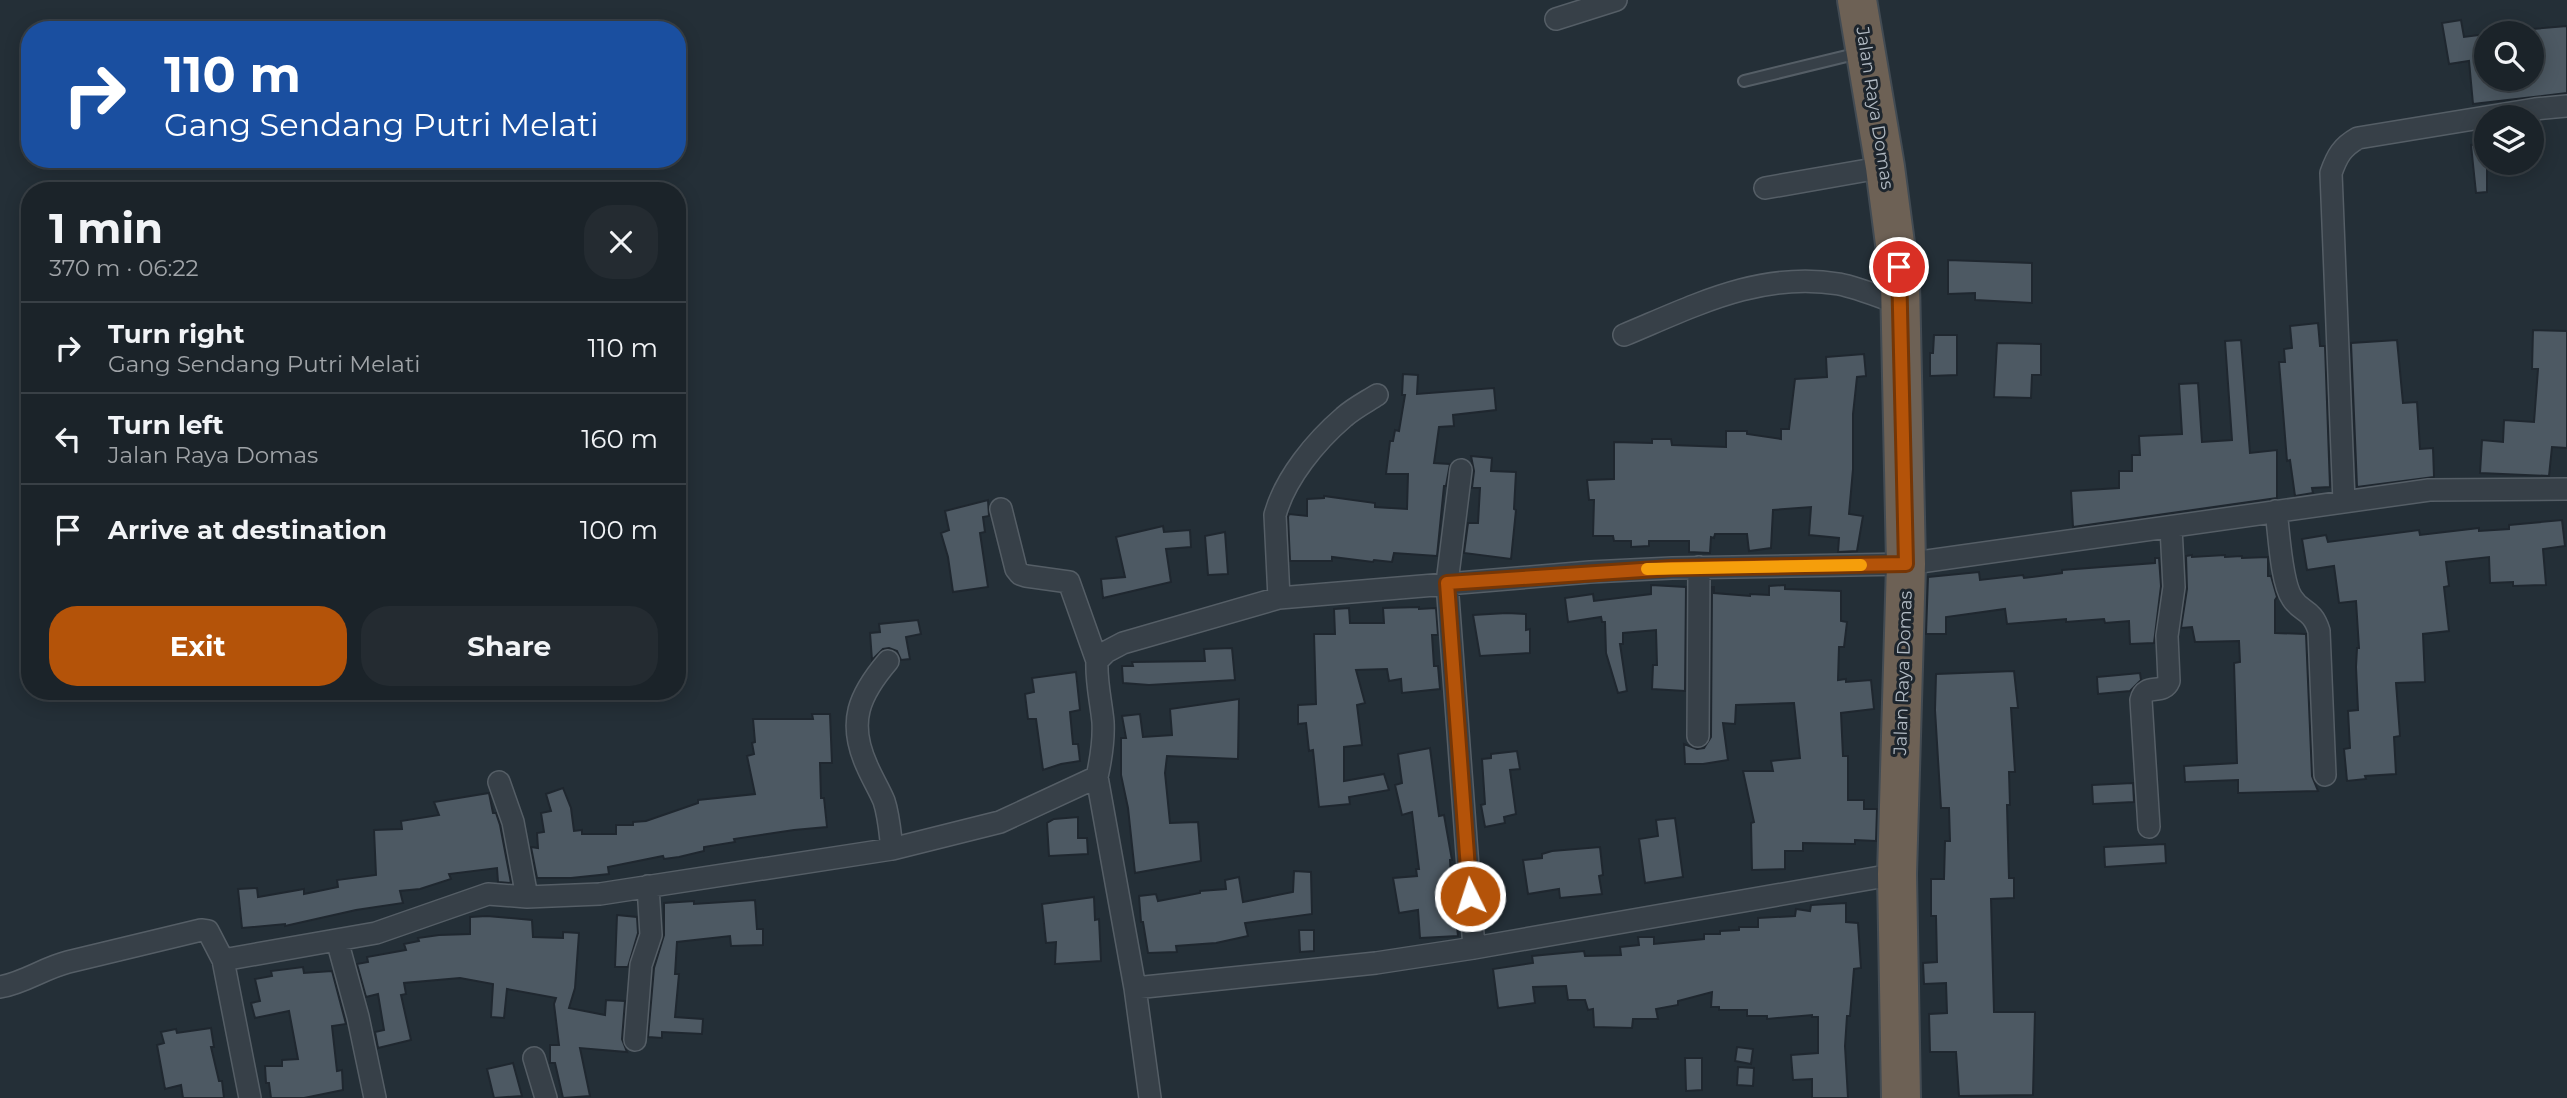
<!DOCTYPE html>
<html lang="en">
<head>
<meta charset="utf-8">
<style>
  body { margin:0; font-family:Montserrat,sans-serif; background:#242b31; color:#f1f3f6; height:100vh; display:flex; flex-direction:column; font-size:26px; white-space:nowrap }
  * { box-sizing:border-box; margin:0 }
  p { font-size:23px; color:#a0a4a8 }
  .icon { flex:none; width:38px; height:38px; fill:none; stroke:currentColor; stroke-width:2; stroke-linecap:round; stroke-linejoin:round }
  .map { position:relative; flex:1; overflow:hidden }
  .side { position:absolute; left:21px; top:182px; width:665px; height:518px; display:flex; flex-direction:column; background:#1b2329; border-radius:28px; box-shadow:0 4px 18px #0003,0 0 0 2px #394046 }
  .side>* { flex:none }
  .top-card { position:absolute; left:21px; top:21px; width:665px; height:147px; border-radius:28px; box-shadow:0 4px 18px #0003,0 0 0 2px #394046; background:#1a4fa0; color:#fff; overflow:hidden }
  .tools { position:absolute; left:2474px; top:21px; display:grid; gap:14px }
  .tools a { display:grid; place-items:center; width:70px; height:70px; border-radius:50%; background:#1b2329; box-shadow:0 4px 18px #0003,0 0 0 2px #394046; font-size:35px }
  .pin { position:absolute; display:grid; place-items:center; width:60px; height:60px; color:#fff; margin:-30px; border:4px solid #fff; border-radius:50%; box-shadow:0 2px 7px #0007 }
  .me { position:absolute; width:77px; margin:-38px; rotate:356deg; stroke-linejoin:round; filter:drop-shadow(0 0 5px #0008) }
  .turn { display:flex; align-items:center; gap:24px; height:147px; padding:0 28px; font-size:32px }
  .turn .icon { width:91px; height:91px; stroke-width:2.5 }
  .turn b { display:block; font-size:49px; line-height:60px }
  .round { display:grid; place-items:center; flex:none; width:74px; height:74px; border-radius:28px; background:#242b31 }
  .headline { display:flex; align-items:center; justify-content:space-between; height:119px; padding:0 28px }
  h1 { font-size:42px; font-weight:700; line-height:52px }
  .action { display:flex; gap:14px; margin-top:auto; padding:14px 28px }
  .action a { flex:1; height:80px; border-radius:28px; background:#b45309; color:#fff; font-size:28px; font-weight:700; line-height:80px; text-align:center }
  .action a+a { background:#242b31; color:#f1f3f6 }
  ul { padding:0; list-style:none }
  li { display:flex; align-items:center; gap:21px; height:91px; padding:0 28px; border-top:2px solid #394046 }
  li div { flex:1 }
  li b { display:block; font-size:26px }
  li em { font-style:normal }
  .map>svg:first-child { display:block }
</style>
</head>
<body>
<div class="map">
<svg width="2567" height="1098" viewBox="0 0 2567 1098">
  <rect width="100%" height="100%" fill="#242f37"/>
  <!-- building -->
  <path fill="#4d5963" stroke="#1f272f" stroke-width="2" d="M2461,20L2464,37L2487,34V79H2532V29L2567,26V93L2473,104L2469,61L2449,64L2442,23Z
    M2487,144V192L2476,193L2471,145Z
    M1948,260L2032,263V303L1975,300V293L1948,294Z
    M2318,323L2320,346H2325L2330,487L2312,488L2313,493L2295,496L2290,460L2287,461L2279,362H2285L2284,349L2292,348L2290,326Z
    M2533,330L2567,331V448L2552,447L2549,476L2480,473L2482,440L2503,442L2504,420L2534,422L2538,369H2532Z
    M1934,335H1957V375L1930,376V353H1933Z
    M2241,340L2250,453L2277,450V498L2073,527L2071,491L2119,488V471H2132V455H2140L2139,436L2182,434L2179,384L2198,383L2202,442L2232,440L2225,341Z
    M2397,340L2403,403L2417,402L2420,449L2433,448L2434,477L2357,487L2351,343Z
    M1997,343L2041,344V375H2032L2031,398L1994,397Z
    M1864,354L1866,376L1857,377L1853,414V469L1849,514L1863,516L1857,551L1838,552L1839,538L1809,535L1811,507L1773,510L1771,548L1749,551L1747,534H1715L1714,538L1711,537L1710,553L1689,552V541H1649V546L1631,547V541H1614L1613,536H1593L1594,500H1589L1587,480L1614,479V442L1652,443V439H1671L1672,445L1726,447V431H1747V434L1781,439V429H1789L1795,379L1827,377L1826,357Z
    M1403,374L1418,375L1417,394L1494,388L1496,410L1453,415L1454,426L1439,427L1434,463L1450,464L1446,486H1444L1437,556L1394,553L1392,562L1374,560L1373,562L1332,557V561H1290L1288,517L1289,514L1307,516V499L1324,498V496L1375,503V507L1407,509L1408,474H1386L1390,441H1393L1395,430L1399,431L1405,395H1402Z
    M1471,456L1492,458L1491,471L1516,472L1514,509L1516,510L1511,559L1464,553L1468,523H1478L1480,488H1472L1474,471Z
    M988,500L989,516L983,517L985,532L980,533L988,587L953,592L948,557L941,533L949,530L945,511Z
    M2562,520L2565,546L2543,549L2546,585L2513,586V582L2490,583L2489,557L2446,562L2449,586L2444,587L2449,631L2423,634L2425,682L2396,683L2400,736L2394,737L2396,774L2365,776L2366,779L2347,781L2344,749L2350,748L2348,711L2358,710L2356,667L2357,648H2359L2356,601L2339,603L2334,566L2307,570L2302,539L2326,535L2328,542L2419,530L2420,535L2479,528V531L2509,529V525Z
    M1163,526L1164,532L1190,530L1191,547L1166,549L1171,582L1103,598L1101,579L1125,577L1116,537Z
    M1225,532L1228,574L1208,575L1205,536Z
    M2192,555V557L2225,555V557L2242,556V558L2268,557V576H2271L2277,597L2275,600V633L2306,634L2312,776L2318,791L2238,793V780L2185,782L2184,766L2237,763L2234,663L2240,662L2239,641L2195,642L2192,627L2181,628L2187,589L2186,556Z
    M2155,558H2159L2161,586L2154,643L2130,644L2129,621L2105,623L2104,619L2066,622V619L2007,624L2005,609L1946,617V634H1926L1928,577L1979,572L1980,580L2023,575L2024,578L2062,573V570L2155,563Z
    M1651,585L1686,587L1685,691L1652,689L1653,665H1657L1656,630L1623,633V644H1620L1627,691L1618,693L1606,653L1605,622H1602L1601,617L1568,622L1565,598L1593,594L1594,601L1651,594Z
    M1785,585V589L1841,591V621L1847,622L1844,647H1839L1838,680L1846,679V682L1871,680L1874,709L1841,713L1843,756H1848V800H1864V809H1877L1876,841L1855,840V844L1803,843V851H1785V869L1752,870L1751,823L1754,822L1743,771H1773L1771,761L1800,758L1794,703L1736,705L1735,724L1723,723L1728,760L1703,764H1685L1684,744L1697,749L1704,748L1711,737L1712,587H1714V593L1750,596V594L1769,595V586Z
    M1419,607V609L1436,608L1438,635H1432L1434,666H1438L1440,689L1402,693L1401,679L1389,681L1387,669L1356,670L1365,703L1357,705L1362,745L1344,747V781L1384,774L1389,790L1349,797L1350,804L1319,807L1313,750L1309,751L1306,723L1298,724V705L1316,704L1314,634H1335L1334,609L1349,608L1350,623H1384L1383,608Z
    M1507,613L1526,614V630L1530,629V653L1480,656L1473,615Z
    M918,620L921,634L906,637L910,659L901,660L897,651L889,648L883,649L872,660L870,633L880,632L879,624Z
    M1232,648L1235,680L1149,685L1123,683L1122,666H1133L1132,662L1205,661L1204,649Z
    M2014,671L2018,708H2011L2015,772H2009L2010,805H2007L2009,878H2014V898L1991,899L1994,1012H2035L2033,1095L1959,1096L1956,1052H1930L1929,1014L1947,1013L1946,983L1924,984L1923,963L1937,962L1936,916H1931V879H1944L1945,841H1950L1949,808H1941L1935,710L1936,674Z
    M1076,672L1080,710L1070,712L1073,744H1078L1080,761L1061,764L1043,770L1036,719H1028L1025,694L1034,692L1032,678Z
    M2140,673L2141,680L2130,691L2098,694L2097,677Z
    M1239,699L1238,759L1167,756L1165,773L1170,823L1198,822L1201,861L1135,873L1128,808L1121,775V738H1126L1122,716L1140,714L1143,737L1172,735L1170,709Z
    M812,714H830L832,763H820L821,798H824L827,827L794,830L734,839L735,842L704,847V851L679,857L664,859L663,856L608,867L609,874L571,878H537L531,847L538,848L537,833L544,832L541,813L551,811L546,794L563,788L571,808L574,831L582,830V834H616V825H633V822L646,821L698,803V800L755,794L747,756L754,754L752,743L755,742L753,719H813Z
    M1430,748L1439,816L1444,815L1452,860H1450L1453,908H1455L1458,936L1420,938L1418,910L1399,913L1393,878L1417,876L1416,869H1419L1412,812L1402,815L1395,785L1402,783L1398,754Z
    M1517,751L1520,769L1510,770L1516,814L1504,817L1505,823L1485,827L1481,805L1485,804L1482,759L1491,758V754Z
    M2133,783L2134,802L2093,804L2092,785Z
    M489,793L493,813H496L500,825L511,883L498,882L497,868L449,874L451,879L420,889L400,891L403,903L356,910L285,926V924L242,928L238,889L257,888L258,897L304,889V894L338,887L337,880L376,875L374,830L402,829L401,821L439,815L434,802Z
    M1078,817V838H1087L1088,854L1049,856L1047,823L1054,819Z
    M1675,818L1683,877L1645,883L1639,839L1658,836L1656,820Z
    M2165,844L2166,863L2105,867L2104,847Z
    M1600,847L1603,875L1599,876L1602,894L1560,898L1559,889L1528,894L1523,860L1542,858V854L1552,851Z
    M1294,871L1311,872L1312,914L1245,923L1248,936L1216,943L1176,946L1177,952L1148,953L1143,922H1141L1139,896L1156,894L1158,901L1200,893V891L1226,889L1225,880L1239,877L1243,902L1293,892Z
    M1094,897L1095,920L1099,919L1101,961L1055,964L1056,942L1046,943L1042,904Z
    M755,900L757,929H763V945L731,946L730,936L677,942L675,974H679L675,1017L703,1019L702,1034L662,1032V1038L648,1037L654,968L664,935V903L694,901V904Z
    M1846,903V922L1858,923L1861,968L1854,969L1850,1016H1847L1845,1046L1848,1098H1812V1079L1793,1080L1791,1055L1818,1053V1017H1812V1015L1767,1019V1016H1747V1010H1719V1007H1711L1712,992L1678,1001V1005L1656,1009L1658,1019H1633L1632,1028L1594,1027L1593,1009L1588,1010L1585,1000H1568L1566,986L1533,987L1535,1003L1498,1008L1493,969L1533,963L1532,956L1584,951L1585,956L1621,955L1620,947L1639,945L1638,937H1654V944L1704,939V934H1720V931L1739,930V927H1758V918L1795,916L1796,909L1810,911L1811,905Z
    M617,915L637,917L638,933L628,967H615Z
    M487,916L532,920L533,937L563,938V932L579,933L575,988L569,1008L605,1015L606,1000L625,1001L622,1039L627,1052L580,1048L590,1096L563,1098L555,1063H550V1045H559L554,1004L556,998L507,989L504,1018L491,1017L493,984L460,978L404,983L406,994L401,995L411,1040L378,1048L375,1032L384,1030L378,994L366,997L357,964L368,962L367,957L406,950L404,944L419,941L418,938L439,935L470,934V917Z
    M1299,930H1314V951L1300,952Z
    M303,967L304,973L332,971L346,1024L332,1026L337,1071L342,1070L343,1090L304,1098H271L269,1083H266L265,1066H282V1060L298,1059L289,1011L255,1018L251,1003L260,1001L255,979L272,976L271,971Z
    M211,1028L214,1047H211L219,1081H222L224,1098H183L181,1085L165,1089L157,1045L164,1043L161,1032L176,1029L177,1033Z
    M1737,1047L1753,1049L1751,1064L1735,1061Z
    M1685,1058H1702V1090L1686,1091Z
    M513,1063L522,1096L494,1098L487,1069Z
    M1738,1067L1754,1068L1753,1086L1737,1085Z"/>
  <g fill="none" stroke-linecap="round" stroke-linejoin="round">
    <!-- lane casing -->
    <g stroke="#555e66" stroke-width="14">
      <path id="lane" d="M1744,81L1859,53"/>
    </g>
    <!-- street casing -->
    <g stroke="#555e66" stroke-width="24">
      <path id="street" d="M1556,19L1616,0
        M1765,188L1885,167
        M1624,335C1694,306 1760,271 1839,284C1859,288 1880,297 1900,304
        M1461,470L1447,583L1474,948
        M2344,502L2331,173C2337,156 2342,147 2358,138L2535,109L2567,106
        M1001,509L1016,569L1020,574L1026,576L1069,582L1097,661
        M2276,511C2279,532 2281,582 2292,598C2301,613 2312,608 2319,631L2325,775
        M1279,598L1275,515C1285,478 1316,441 1344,417C1354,408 1366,402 1377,395
        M888,661C859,695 847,722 867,766C872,778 879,789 884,801C889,816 890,833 892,849
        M1698,736L1699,567
        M499,782L513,822L527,897
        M2149,827L2141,700C2145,682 2163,696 2169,681L2167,636L2174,587L2171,527
        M337,940L358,1017L375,1098
        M223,960L376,933L488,894L527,897L600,894L892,849L1000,822L1097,777
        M0,987C24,983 44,968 68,962L201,930L208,931L223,960L250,1098
        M1135,988L1376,963L1474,948L1897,874
        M635,1040L641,965L651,935L648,886
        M534,1058L546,1098
        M1150,1098L1135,988L1097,777C1101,759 1104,741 1103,722C1101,701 1096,682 1097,661L1106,652L1123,643L1279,598L1590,572L1672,568L1906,564L2429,490L2567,489"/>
    </g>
    <!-- highway casing -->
    <g stroke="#424b53" stroke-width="42">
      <path id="highway" d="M1857,0L1885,167L1900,282L1906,564L1897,874L1901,1098"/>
    </g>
    <!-- lane -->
    <use href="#lane" stroke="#374048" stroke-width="10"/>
    <!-- street -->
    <use href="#street" stroke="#374048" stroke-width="21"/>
    <!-- highway -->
    <use href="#highway" stroke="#6d6155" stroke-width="38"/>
  </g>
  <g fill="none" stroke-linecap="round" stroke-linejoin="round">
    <!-- route casing -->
    <g stroke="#753606" stroke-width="18">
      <path id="route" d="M1470,896L1447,583L1672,568L1906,564L1899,267"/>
    </g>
    <!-- route -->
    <use href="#route" stroke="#b45309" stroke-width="12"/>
    <!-- slow -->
    <path stroke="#f59e0b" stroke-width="12" d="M1647,569L1861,565"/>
  </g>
  <g text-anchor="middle" stroke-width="6" stroke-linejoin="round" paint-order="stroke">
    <!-- street labels -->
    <g font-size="18" fill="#b2bbc4" stroke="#1d252d">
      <text transform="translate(1875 108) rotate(81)" y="6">Jalan Raya Domas</text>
      <text transform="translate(1903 673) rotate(-88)" y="6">Jalan Raya Domas</text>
    </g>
  </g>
</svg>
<div class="tools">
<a><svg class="icon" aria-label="search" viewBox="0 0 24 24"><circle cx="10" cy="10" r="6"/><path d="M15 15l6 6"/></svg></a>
<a><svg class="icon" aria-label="layers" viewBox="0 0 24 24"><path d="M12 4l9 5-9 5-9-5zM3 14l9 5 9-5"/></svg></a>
</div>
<div class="pin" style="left:1899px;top:267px;background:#d93025"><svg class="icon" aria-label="arrive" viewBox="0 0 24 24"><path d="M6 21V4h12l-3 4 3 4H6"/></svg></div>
<svg class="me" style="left:1470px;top:896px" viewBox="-20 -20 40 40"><circle r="17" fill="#b45309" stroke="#fff" stroke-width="3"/><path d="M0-11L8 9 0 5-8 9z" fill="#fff"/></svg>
<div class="top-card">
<div class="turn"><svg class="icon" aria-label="right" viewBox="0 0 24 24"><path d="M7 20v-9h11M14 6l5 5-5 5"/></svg><div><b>110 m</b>Gang Sendang Putri Melati</div></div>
</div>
<section class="side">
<div class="headline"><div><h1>1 min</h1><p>370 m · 06:22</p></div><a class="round"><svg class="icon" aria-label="close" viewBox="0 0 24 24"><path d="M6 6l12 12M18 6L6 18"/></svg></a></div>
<ul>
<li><svg class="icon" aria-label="right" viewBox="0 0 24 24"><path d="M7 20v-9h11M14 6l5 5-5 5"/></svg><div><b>Turn right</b><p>Gang Sendang Putri Melati</p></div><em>110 m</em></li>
<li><svg class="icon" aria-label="left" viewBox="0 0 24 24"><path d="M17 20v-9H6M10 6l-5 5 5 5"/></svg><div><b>Turn left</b><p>Jalan Raya Domas</p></div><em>160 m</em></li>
<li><svg class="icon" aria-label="arrive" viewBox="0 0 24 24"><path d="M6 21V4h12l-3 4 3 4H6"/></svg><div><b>Arrive at destination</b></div><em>100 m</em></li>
</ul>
<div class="action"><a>Exit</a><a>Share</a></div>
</section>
</div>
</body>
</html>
